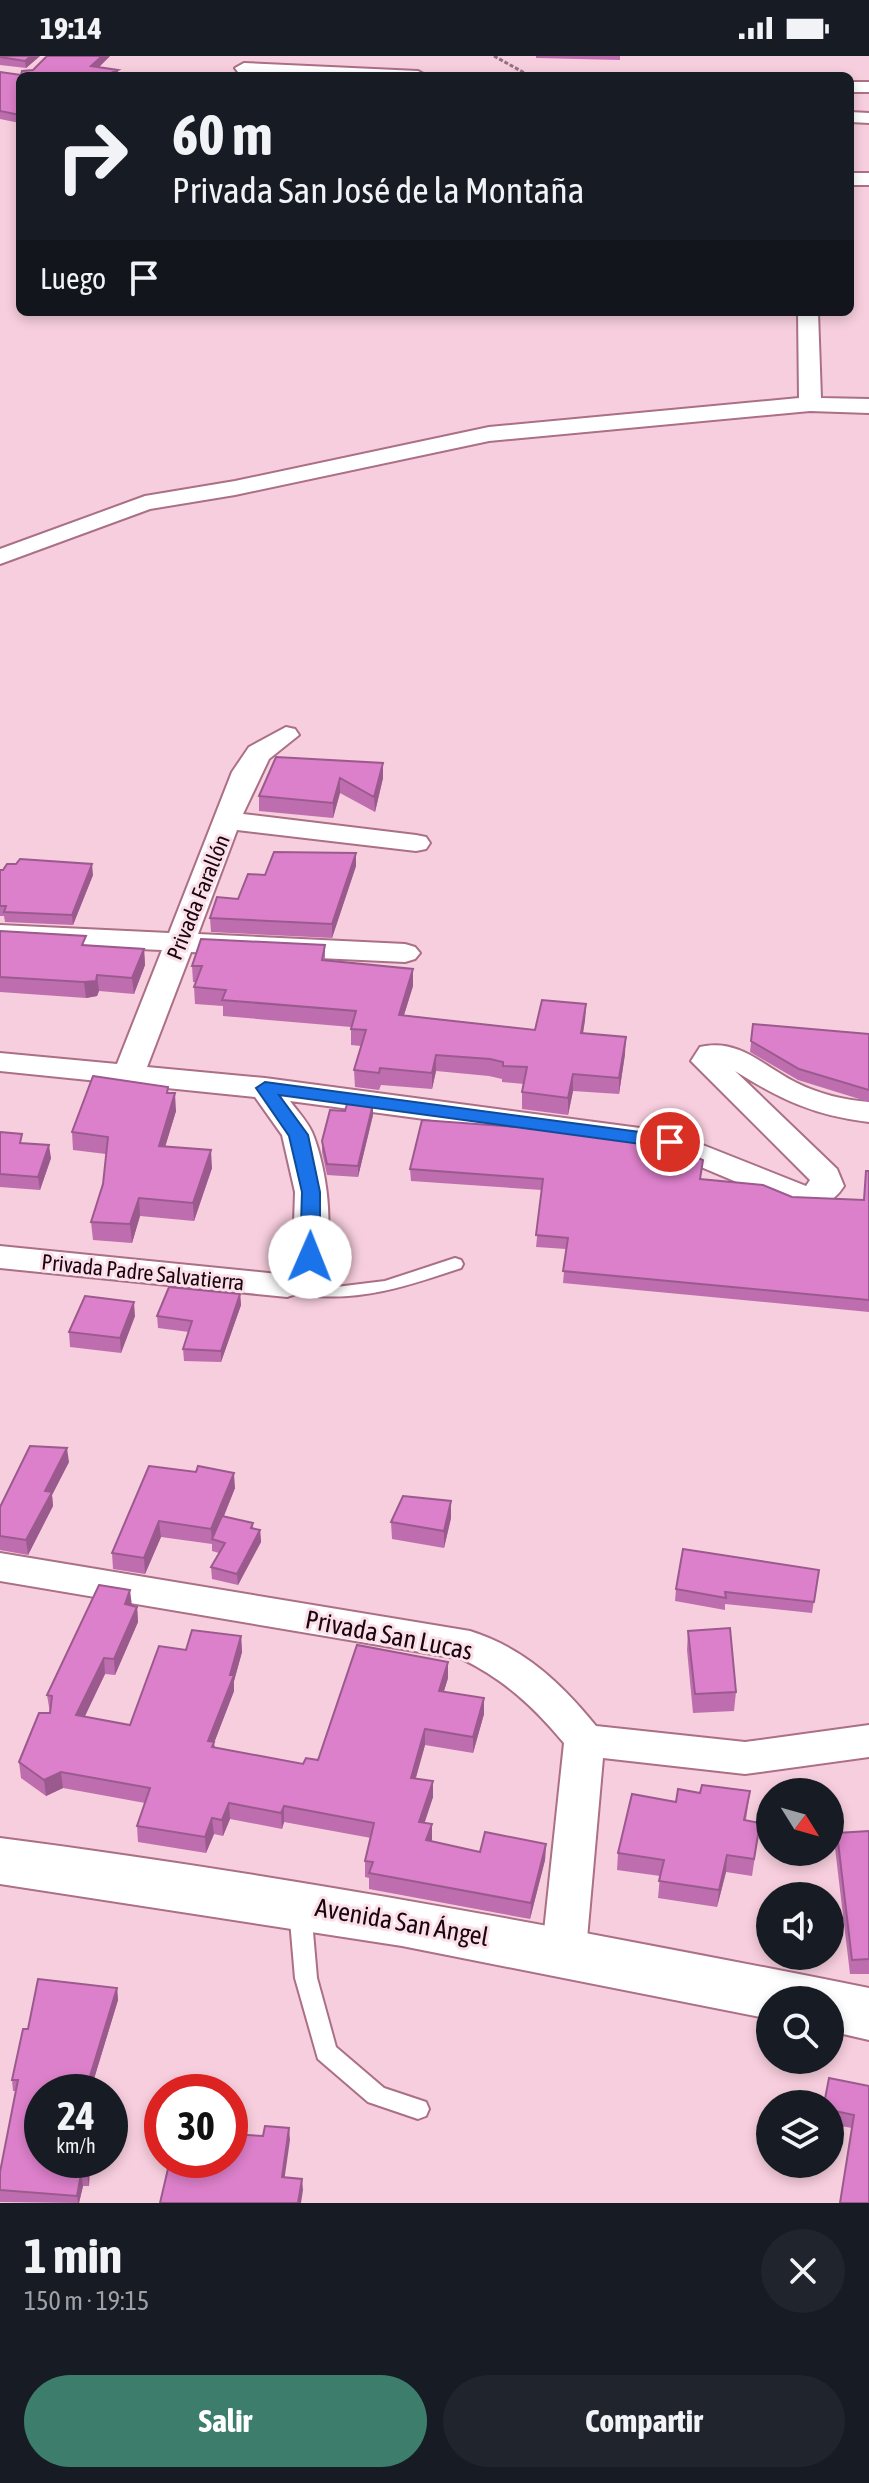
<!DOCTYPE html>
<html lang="es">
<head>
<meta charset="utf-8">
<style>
  body { margin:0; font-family:"Asap Condensed",sans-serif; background:#20242c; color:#f1f3f6; height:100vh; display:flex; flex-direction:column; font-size:30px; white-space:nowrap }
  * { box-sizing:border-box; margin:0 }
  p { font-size:26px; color:#9ea1a6 }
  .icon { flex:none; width:44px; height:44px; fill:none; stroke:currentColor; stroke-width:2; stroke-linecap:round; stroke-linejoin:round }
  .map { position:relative; height:2147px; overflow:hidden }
  .details { display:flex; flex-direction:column; background:#171b24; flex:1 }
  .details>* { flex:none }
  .banner { position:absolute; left:16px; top:16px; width:838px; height:244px; border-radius:12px; box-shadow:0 4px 12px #0003; background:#171b24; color:#f1f3f6; overflow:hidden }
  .needle { width:52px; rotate:127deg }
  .controls { position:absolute; left:756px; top:1722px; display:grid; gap:16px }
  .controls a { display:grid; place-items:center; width:88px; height:88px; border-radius:50%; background:#171b24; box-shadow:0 4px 12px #0003; font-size:40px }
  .speed { position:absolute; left:24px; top:2018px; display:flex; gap:16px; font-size:40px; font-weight:700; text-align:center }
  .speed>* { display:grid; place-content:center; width:104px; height:104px; border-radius:50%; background:#171b24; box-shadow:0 4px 12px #0003; line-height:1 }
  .speed small { font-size:20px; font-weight:400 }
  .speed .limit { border:12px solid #d22; background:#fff; color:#111 }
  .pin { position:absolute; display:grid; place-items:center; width:68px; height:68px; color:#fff; margin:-34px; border:4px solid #fff; border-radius:50%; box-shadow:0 2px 8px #0007 }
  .me { position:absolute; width:88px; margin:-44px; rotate:1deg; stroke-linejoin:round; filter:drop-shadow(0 0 6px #0008) }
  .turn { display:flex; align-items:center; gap:28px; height:168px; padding:0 24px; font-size:36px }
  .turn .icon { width:104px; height:104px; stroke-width:2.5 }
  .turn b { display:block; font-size:56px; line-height:68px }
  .then { display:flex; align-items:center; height:76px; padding:0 24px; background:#0003; gap:16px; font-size:30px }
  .round { display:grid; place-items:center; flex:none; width:84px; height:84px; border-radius:42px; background:#20242c }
  .head { display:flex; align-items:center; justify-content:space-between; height:136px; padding:0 24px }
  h1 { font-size:48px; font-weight:700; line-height:60px }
  .action { display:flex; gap:16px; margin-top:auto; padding:16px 24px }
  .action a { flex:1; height:92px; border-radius:48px; background:#3c7d6c; color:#fff; font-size:32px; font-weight:700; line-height:92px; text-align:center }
  .action a+a { background:#20242c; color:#f1f3f6 }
  .status { display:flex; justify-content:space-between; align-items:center; height:56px; padding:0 40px; background:#171b24; direction:ltr }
  .status svg { height:22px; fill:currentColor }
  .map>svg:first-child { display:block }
</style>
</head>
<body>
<div class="status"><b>19:14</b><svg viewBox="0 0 49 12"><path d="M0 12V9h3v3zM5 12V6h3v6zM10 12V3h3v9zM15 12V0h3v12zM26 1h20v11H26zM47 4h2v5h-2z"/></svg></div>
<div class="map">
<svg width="869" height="2147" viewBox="0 0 869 2147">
  <rect width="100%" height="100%" fill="#f7cedd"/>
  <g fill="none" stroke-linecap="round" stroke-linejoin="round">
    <!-- lane casing -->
    <g stroke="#ab6f86" stroke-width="4">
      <path id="lane" d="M455,1202L461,1204L463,1208L461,1212C410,1229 362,1246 307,1239C297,1237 285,1238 278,1230L287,1224L336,1231L385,1225Z
        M300,1844L308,1847L311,1853L317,1922L336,1991L384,2032L426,2046L429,2053L426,2060L418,2063L368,2046L318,2003L295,1922L289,1853L292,1847Z"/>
    </g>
    <!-- street casing -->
    <g stroke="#ab6f86" stroke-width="4">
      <path id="street" d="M244,7L418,15L427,20L238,16L235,12Z
        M850,26H869V36H850Z
        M850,56L869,57V67L850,66Z
        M850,117H869V129H850Z
        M798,256H818L821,342L869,343V357L810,355L489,385L235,439L150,453L0,508V493L145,440L235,425L489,371L799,342Z
        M286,671L295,673L299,679L269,703L243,758L416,779L426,781L430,787L426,793L416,795L237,774L198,878L405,888L415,891L420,897L415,903L405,906L191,896L147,1011L265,1022L670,1076L806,1130L810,1124L691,1005L700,991C740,982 764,1011 797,1027C819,1038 844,1044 869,1046V1066C815,1060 780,1043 735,1015L837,1113L844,1130C831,1151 814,1151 791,1149L663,1095L290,1045C298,1056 310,1068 314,1081C330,1124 345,1226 287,1241L0,1212V1190L278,1218L293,1199L295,1136L282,1079L255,1041L0,1015V997L117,1008L162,894L0,887V869L169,877L232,716L249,691Z
        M0,1497L470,1575C524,1592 561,1627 596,1670L745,1686L869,1669V1701L745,1718L603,1702L586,1894L579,1907L564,1912L549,1907L542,1894L564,1687C534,1651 505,1624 462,1603L0,1525Z"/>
    </g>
    <!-- secondary casing -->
    <g stroke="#ab6f86" stroke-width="4">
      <path id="secondary" d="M0,1782C292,1820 583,1875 869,1932V1984L830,1975V1944H770V1963L402,1890L0,1828Z"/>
    </g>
    <!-- path -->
    <path stroke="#92727e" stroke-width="3" stroke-dasharray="4 2" stroke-linecap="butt" d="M494,0L530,20"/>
    <!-- lane -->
    <use href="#lane" fill="#fff" fill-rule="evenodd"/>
    <!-- street -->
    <use href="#street" fill="#fff" fill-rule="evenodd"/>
    <!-- secondary -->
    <use href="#secondary" fill="#fff" fill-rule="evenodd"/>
  </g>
  <!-- wall -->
  <path fill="#be6eaf" d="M0,0H40L26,12L0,9Z
    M47,0H110L99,11L20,20V67L0,63V16L21,19L33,14Z
    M536,0H620V4L536,2Z
    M383,707V722L375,756L340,737L333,762L259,755V740Z
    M356,797V810L332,882L211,876L210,862L238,843L265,819Z
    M0,814L93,819L73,869L5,866L4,860H0Z
    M0,875L87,889L144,893L145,909L134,938L99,935L97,940L86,942L0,936Z
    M325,889V905L413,930L404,959L535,974L586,948L585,964L583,978L625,998L619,1038L573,1035L568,1059L522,1053V1036L524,1028L502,1026V1023L489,1020L436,1015L432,1033L381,1029L379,1034L355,1031L354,1014L361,990L351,989V971L223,960V950L195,948L194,931L196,926H193L192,910Z
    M753,968L869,978V1046L798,1024L750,996Z
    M169,1037L176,1055L165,1090L212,1112L194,1165L140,1160L132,1187L93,1184L91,1166L103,1128L106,1098L73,1094L72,1076Z
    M373,1059L358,1121L327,1119L322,1096V1085Z
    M0,1076L51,1102L40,1134L0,1131Z
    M410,1113L701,1123L792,1141L864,1144L866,1115H869V1256L563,1227L566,1193L536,1191L542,1134L411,1125Z
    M240,1238L241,1249L221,1306L184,1305L183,1293L189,1276L158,1272L157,1260Z
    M135,1260L121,1297L70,1291L69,1276Z
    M69,1406L52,1439L53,1450L28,1499L0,1494V1451Z
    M149,1410L235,1432L224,1460L253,1467V1472L260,1474L261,1486L238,1529L212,1523L211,1511L219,1497L212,1495V1488L161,1481L145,1518L113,1513L112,1497Z
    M451,1445V1462L444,1492L392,1483L391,1466Z
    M819,1514L812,1557L725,1548V1554L675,1545L676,1533Z
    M132,1550L137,1551L138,1566L115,1619L105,1618L84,1661L130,1669L186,1594L241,1580L242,1596L234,1625V1635L214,1687L215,1692L303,1708L318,1704L448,1622L444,1635L484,1658L473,1697L425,1689L416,1722L433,1741L425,1766L431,1785L480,1796L546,1788L545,1804L530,1863L369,1833V1822L365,1821V1805L371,1782L284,1766L282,1773L230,1763L223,1780L214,1778L206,1797L138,1786L137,1770L145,1747L63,1732L46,1740L21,1722L19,1706L50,1657L47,1639Z
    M688,1575L736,1636L734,1655L693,1657L687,1594Z
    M750,1735L746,1764L760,1767L752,1820L726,1816L717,1851L658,1842L660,1820L617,1814L618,1797L676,1746L700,1737Z
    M869,1775V1918H850L835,1792L837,1777Z
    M117,1932L118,1944L90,2036H42V2104H90L89,2130H83L79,2147L0,2146V2116L16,2035H13L12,2024L28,1973Z
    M869,2030L852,2072L830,2068V2048Z"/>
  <!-- shaded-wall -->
  <path fill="#9b5a8e" d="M31,0H40L26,12L25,5Z
    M102,0H110L92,18L91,10Z
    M118,14V20H104Z
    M383,707V722L375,756L374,741Z
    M340,722V737L333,762V747Z
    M356,797V810L332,882V868Z
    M92,808L93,819L73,869L72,859Z
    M144,893L145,909L134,938L132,922Z
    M413,913V930L399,975V959Z
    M97,919L99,935L97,940L86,942L84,926Z
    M586,948L585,964L580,994L581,977Z
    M626,981L625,998L619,1038V1022Z
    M436,999V1015L432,1033V1017Z
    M573,1018V1035L568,1059V1042Z
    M175,1037L176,1055L160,1108L159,1090Z
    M373,1048V1059L358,1121V1110Z
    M49,1089L51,1102L40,1134L38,1121Z
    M211,1094L212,1112L194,1165L193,1147Z
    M139,1142L140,1160L132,1187L130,1168Z
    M240,1238L241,1249L221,1306V1295Z
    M134,1246L135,1260L121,1297L120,1282Z
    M67,1392L69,1406L52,1439L53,1450L28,1499L26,1484L45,1435Z
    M234,1417L235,1432L214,1484H212L211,1473Z
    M451,1445V1462L444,1492V1475Z
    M159,1465L161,1481L145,1518L144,1502Z
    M260,1474L261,1486L238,1529L237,1518Z
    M130,1534L132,1550L125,1548Z
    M137,1551L138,1566L115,1619L114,1603Z
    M241,1580L242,1596L234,1625V1635L214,1687L215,1702L208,1685L230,1619Z
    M104,1602L105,1618L78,1675L76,1659Z
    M448,1606V1622L439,1651V1635Z
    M484,1642V1658L473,1697V1681Z
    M425,1673V1689L411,1738V1722Z
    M61,1716L63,1732L46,1740L44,1724Z
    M433,1725V1741L419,1782V1766Z
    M229,1747L230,1763L223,1780L222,1764Z
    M284,1750V1766L282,1773L281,1757Z
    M212,1762L214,1778L206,1797L205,1781Z
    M432,1768V1784L426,1800V1784Z
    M546,1788L545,1804L530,1863L531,1847Z
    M727,1799L726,1816L717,1851L719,1834Z
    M117,1932L118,1944L90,2036H88L87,2030Z
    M289,2072L290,2084L283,2133L282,2121Z
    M88,2104H90L89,2130L87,2118Z
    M81,2118L83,2130L79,2147H78L77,2140Z
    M302,2123L303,2134L301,2147H298Z"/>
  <!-- building -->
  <path fill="#dd80cb" stroke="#9b5a8e" stroke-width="2" d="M0,0H31L25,5L0,1Z
    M47,0H102L91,10L118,14L104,20H20V59L0,55V16L21,19L22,15L33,14Z
    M276,701L383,707L374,741L340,722L333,747L259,740Z
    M274,796L356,797L332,868L210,862L217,841L238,843L248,818L265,819Z
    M20,803L92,808L72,859L4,856L6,850H0V814H3L7,808H16Z
    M0,875L86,880L82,889L144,893L132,922L97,919L96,925L84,926L0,921Z
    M201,883L325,889L322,904L413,913L399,959L535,974L542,944L586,948L581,977L626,981L619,1022L573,1018L568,1042L522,1036L527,1011L503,1010V1006L490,1003L436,999L432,1017L380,1012L379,1017L354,1014L366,974L351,973L356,955L222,944L226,934L194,931L202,910H192Z
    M753,968L869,978V1034L799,1013L751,985Z
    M93,1020L168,1031L167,1037H175L159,1090L211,1094L193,1147L139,1142L130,1168L91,1166L103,1128L108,1081L72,1076Z
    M348,1045L373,1048L358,1110L327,1108L322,1085L330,1054L345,1055Z
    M422,1064L516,1071L517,1067L664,1087L703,1104L700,1123L763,1129L792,1141L864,1144L866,1115H869V1244L563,1215L568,1182L536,1179L543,1123L410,1113Z
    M0,1076L22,1078L20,1087L49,1089L38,1121L0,1118Z
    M169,1231L240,1238L221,1295L183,1293L192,1265L157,1260Z
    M85,1240L134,1246L120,1282L69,1276Z
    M30,1390L67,1392L45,1435L52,1436L26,1484L0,1480V1451Z
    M149,1410L196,1416L198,1410L234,1417L211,1473L159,1465L144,1502L112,1497Z
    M403,1440L451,1445L444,1475L391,1466Z
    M222,1460L253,1467L251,1472L260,1474L237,1518L211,1511L225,1487L212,1483Z
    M683,1493L819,1514L814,1546L725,1536L726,1542L676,1533Z
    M99,1529L130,1534L125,1548L137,1551L114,1603L104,1602L76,1659L130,1669L159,1590L186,1594L192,1574L241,1580L230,1619H234L208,1685L214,1686L212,1691L303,1708L306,1702L318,1704L357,1589L448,1606L439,1635L484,1642L473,1681L425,1673L411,1722L433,1725L419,1766L432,1768L426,1784L480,1796L485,1776L546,1788L531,1847L369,1817L373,1806L365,1805L374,1767L284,1750L281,1757L229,1747L222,1764L212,1762L205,1781L137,1770L150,1732L61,1716L44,1724L19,1706L39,1657H50L52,1640L47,1639Z
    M730,1572L736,1636L695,1638L688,1575Z
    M702,1729L750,1735L744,1764L760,1767L754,1803L727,1799L719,1834L659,1825L664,1804L618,1797L632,1738L676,1746L678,1733L700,1737Z
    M869,1775V1903L852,1904L837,1777Z
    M38,1923L117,1932L87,2030L65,2028L64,2036H42V2104H88L87,2118H81L77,2140L0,2134V2116L18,2024H12L23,1973H28Z
    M829,2022L869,2030V2147H840L854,2059L830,2054V2048H824Z
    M265,2070L289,2072L282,2121L302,2123L298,2147H160L170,2104H230V2078L263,2080Z"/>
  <!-- route -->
  <path fill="#1a73e8" stroke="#114b97" stroke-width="2" d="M265,1026L670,1080L679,1086L670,1092L279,1039L308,1079L320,1136V1201L310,1207L300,1201L302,1136L289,1080L256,1032Z"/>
  <g text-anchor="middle" stroke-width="6" stroke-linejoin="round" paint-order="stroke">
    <!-- street labels -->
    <g font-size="22" fill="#1b060f" stroke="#fbe0e9">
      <text transform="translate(198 841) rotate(-68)" y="8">Privada Farallón</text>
      <text transform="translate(143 1216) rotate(6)" y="8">Privada Padre Salvatierra</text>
    </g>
    <!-- near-street labels -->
    <g font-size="26" fill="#1b060f" stroke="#fbe0e9">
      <text transform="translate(389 1579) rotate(11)" y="9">Privada San Lucas</text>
      <text transform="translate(402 1866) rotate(10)" y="9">Avenida San Ángel</text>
    </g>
  </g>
</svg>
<div class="controls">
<a><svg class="needle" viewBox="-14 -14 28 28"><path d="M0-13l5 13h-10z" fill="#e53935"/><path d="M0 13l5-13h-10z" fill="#9ea1a6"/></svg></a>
<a><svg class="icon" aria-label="sound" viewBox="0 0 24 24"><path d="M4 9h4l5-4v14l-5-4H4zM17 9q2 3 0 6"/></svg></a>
<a><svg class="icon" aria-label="search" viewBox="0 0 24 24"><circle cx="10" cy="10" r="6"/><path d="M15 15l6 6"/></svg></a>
<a><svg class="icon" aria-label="layers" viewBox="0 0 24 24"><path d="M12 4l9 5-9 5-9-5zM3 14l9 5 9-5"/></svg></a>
</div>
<div class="speed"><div>24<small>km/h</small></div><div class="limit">30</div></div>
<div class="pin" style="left:670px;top:1086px;background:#d93025"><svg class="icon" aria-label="arrive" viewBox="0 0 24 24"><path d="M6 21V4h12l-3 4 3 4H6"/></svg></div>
<svg class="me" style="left:310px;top:1201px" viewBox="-20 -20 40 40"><circle r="19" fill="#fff"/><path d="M0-13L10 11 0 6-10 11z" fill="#1a73e8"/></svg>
<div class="banner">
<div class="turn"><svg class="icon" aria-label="right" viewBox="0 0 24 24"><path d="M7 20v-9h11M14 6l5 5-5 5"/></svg><div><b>60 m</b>Privada San José de la Montaña</div></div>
<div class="then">Luego<svg class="icon" aria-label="arrive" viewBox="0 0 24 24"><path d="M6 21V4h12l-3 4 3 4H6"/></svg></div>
</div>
</div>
<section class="details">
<div class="head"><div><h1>1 min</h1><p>150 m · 19:15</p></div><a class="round"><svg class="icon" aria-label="close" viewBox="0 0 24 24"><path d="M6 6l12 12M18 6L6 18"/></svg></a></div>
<div class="action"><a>Salir</a><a>Compartir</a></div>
</section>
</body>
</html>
